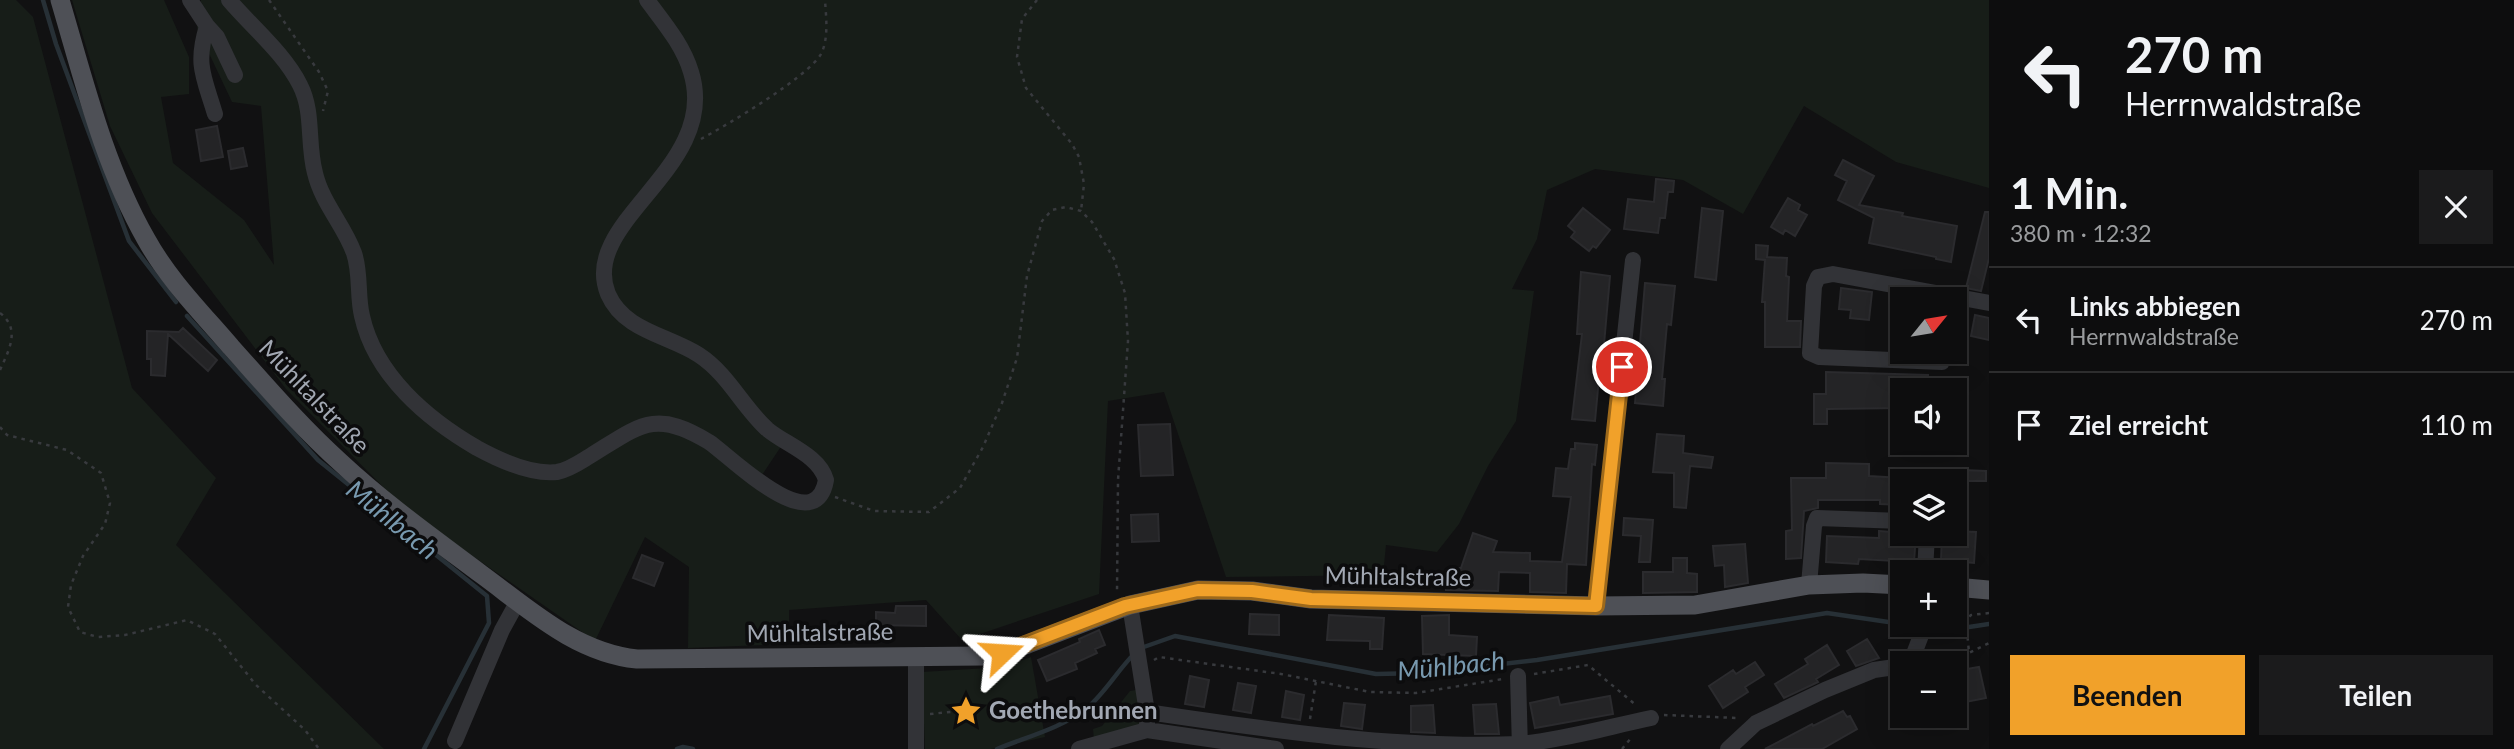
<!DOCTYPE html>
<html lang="de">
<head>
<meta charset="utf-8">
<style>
  body { margin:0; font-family:Lato,sans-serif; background:#1b1b1c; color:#f1f3f6; height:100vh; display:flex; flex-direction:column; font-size:26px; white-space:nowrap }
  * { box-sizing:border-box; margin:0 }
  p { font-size:23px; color:#9a9c9e }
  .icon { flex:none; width:38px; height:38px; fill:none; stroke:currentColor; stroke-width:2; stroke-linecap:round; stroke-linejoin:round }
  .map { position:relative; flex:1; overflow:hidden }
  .details { display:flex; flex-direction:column; background:#0d0d0e; width:525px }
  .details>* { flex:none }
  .top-card { background:#0d0d0e; color:#f1f3f6; overflow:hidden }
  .needle { width:46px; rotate:60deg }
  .fabs { position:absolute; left:1890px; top:287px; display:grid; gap:14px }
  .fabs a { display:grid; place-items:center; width:77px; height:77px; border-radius:0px; background:#0d0d0e; box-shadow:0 7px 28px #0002,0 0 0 2px #2d2d2e; font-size:35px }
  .pin { position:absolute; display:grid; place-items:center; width:60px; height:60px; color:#fff; margin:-30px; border:4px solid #fff; border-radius:50%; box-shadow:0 2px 7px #0007 }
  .me { position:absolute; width:77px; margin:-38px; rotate:70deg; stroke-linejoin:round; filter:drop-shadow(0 0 5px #0008) }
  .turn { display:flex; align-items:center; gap:24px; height:147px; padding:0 21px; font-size:32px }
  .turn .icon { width:91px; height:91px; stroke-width:2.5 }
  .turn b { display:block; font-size:49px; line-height:60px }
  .round { display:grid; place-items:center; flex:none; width:74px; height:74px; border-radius:0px; background:#1b1b1c }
  .summary { display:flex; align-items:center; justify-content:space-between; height:119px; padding:0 21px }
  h1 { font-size:42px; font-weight:700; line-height:52px }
  .primary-button { display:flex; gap:14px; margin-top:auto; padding:14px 21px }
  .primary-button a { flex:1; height:80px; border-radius:0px; background:#f1a12a; color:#111; font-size:28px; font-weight:700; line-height:80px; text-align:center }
  .primary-button a+a { background:#1b1b1c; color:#f1f3f6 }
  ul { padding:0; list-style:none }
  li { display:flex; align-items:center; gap:21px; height:105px; padding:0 21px; border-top:2px solid #2d2d2e }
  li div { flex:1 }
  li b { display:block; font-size:26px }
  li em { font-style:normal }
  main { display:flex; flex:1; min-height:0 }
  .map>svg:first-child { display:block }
</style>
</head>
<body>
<main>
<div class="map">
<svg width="1989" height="749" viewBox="0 0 1989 749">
  <rect width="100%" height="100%" fill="#111112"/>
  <!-- green -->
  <path fill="#171d18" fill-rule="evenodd" d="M0,0H16L33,17L132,388L216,478L176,545L384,749H0Z
    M72,0H164L189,57V94L161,97L173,163L244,220L274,265L261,106L232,102L197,28L201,0H1989V188L1896,162L1804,106L1743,214L1683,180L1595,169L1547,190L1537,239L1512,289L1534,291L1516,421L1488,466L1459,524L1437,552L1386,545L1383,575L1226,577L1164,392L1108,401L1099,594L962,640L926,600L789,610V644L688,648L689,567L645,537L595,641L405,509L286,389L152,213L110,126ZM788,436L833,480L827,496L782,504L754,487Z
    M1031,657L1045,737L991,749H925L922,672L1004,667Z
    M1136,690L1142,721L1140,728L1094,740L1093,729L1102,726L1130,691Z"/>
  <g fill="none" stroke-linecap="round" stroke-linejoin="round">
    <!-- stream -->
    <path stroke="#273036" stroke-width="4.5" d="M43,0L56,44L129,241L176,302
      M187,316L318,460L487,596L489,623L424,749
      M1908,625L1916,626
      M1969,627L1989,624
      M1141,648L1175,636L1376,674L1423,673L1537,660L1827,613L1902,624
      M677,749L683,747L693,749
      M997,749C1026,737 1062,728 1087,708C1104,694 1118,670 1134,654"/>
  </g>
  <!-- building -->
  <path fill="#242426" stroke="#2b2b2e" stroke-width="2" d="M217,126L223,157L201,161L196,130Z
    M243,148L247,166L231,169L228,151Z
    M1843,160L1874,176L1859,205L1903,213L1902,216L1957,226L1951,262L1936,259V257L1869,243L1874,218L1838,200L1847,181L1835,175Z
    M1656,179L1674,181L1673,192H1668L1665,218H1660L1658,233L1624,229L1628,199L1654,202Z
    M1788,198L1800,205L1798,210L1807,215L1795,236L1785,230L1783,234L1771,227Z
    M1583,208L1610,230L1596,248L1593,246L1589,251L1571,237L1575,232L1568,226Z
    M1702,208L1723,211L1716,280L1695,277Z
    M1985,212H1989V258L1981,291L1966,288Z
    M1756,245L1768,246L1767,257L1787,258L1786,276L1789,277L1787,321H1801L1800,347H1765V302H1762L1765,260L1756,259Z
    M1581,272L1610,276L1603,356L1605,357L1603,378H1599L1595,421L1572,419L1582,334H1577Z
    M1645,283L1675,286L1671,325L1667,324L1662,379H1665L1663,406L1635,403Z
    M1841,288L1872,292L1869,320L1850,318L1851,310L1839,309Z
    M1975,315L1989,318V340L1971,336Z
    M183,328L217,360L208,371L168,334L165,376L151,375V359H147V331L179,332Z
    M1826,372L1928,375V390H1902V408L1827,409V424H1814V394H1826Z
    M1170,424L1173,475L1141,476L1138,425Z
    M1657,434L1684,436L1683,453L1713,457L1711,468L1690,466L1686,508L1674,507V473L1653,472Z
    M1575,443L1597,445L1595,465L1592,464L1586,565L1567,564L1566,593L1530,592V573L1499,572L1498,591L1446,590L1447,568H1461L1473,533L1497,541L1493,552L1530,553V561L1562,562L1571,497L1553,496L1556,468L1568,469L1571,449H1575Z
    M1826,463L1869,464V476L1902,478V505L1880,504V500H1818V508L1804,511L1801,558L1786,559V531L1792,530L1791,478H1826Z
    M1937,469L1986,471V481H1937Z
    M1158,514L1159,541L1132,542L1131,515Z
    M1624,518L1653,520L1650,562H1639L1641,536L1623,535Z
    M1879,531L1916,534L1914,562L1859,559L1858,564L1826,562L1827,536L1879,538Z
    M1955,531L1976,532L1974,563L1941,560L1942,534H1955Z
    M1745,544L1748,583L1725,587L1724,565L1715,566L1713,546Z
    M642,555L663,563L654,586L633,578Z
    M1673,558H1687V573L1697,574V592L1643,593V572H1673Z
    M896,606H926V626L876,625V612L895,613Z
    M1250,614L1279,615V635L1249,634Z
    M1329,615L1384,618L1382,649H1370V641L1327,640Z
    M1449,615V635L1477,637L1476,656L1423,654L1422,616Z
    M1099,630L1105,645L1095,649L1097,653L1075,663L1077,669L1047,681L1038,660L1080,642L1079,639Z
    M1867,639L1879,658L1856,666L1847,651Z
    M1827,645L1839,665L1816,679L1818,682L1784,698L1775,684L1808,664L1805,659Z
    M1755,662L1764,675L1745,687L1748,692L1723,708L1709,686L1733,670L1736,674Z
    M1979,667L1986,698L1955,704V671Z
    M1190,676L1209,680L1204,707L1185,704Z
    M1238,683L1256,686L1251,713L1233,710Z
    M1286,691L1304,695L1300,720L1282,717Z
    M1610,696L1613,714L1535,728L1530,703L1558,697L1560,705Z
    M1344,703L1365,705L1362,729L1341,726Z
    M1496,704L1499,734H1475L1473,705Z
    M1433,705L1435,733L1411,732V706Z
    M1843,711L1847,717L1850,716L1857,729L1822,749H1765L1812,724L1813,726Z"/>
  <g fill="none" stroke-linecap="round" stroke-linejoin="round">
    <!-- path -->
    <path stroke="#383a3e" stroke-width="2.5" stroke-dasharray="3.5 5" stroke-linecap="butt" d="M269,0L319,72L328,91L323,111
      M1037,0L1022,19L1017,57L1026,88L1072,144L1079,157L1084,184L1081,211
      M701,139C727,125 808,77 821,54C829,38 826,17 825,0
      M0,313C21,329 9,350 0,370
      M0,427L7,435L67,450L101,473L110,503L105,524L83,556L71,585L68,607L80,632L98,637L125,635L187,620L215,634L256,685L305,730L319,749
      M835,497L874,511L929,512L960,488L983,447L1002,403L1017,358L1027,276L1042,221L1052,210L1066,207L1081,211L1092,222L1114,259L1125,293L1128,341L1118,480L1117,593
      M1989,613L1971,615L1966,620L1969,653L1989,643
      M1154,660L1159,657L1281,674L1370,692L1416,693L1503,679
      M1534,674L1588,665L1637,706
      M930,714L959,711
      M1664,715L1738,718
      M1310,719L1316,681
      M1622,749L1631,738"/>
    <!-- minor -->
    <path stroke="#323337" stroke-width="16" d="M190,0L207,26C195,65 204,77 215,114
      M229,0C252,27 284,53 300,85C314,112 307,144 315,173C322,203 344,225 354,253C361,273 357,296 362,316C375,375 427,419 477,448C499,460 531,475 557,472C569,470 580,462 590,456C639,426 654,408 709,442C729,455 815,543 826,480C819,455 786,445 767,429C742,406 728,374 699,355C668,335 624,331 608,294C578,221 721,168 691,72C683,45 664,23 647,0
      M207,26L217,37L235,75
      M1942,362L1819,357L1810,353L1814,286L1818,277L1833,274L1989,303
      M1925,572L1927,534
      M1809,585L1814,526L1817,518L1902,521
      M1596,606L1633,260
      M916,657V749
      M1907,663L1912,659L1925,625
      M1518,676L1520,749
      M1147,712C1269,730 1395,749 1520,744C1563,740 1608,727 1651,718
      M1147,730L1276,749
      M455,741L502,630L518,601
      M1079,749L1147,730V712L1130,605
      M1728,749L1756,723L1825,690L1874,670L1902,666"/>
    <!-- major -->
    <path stroke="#4e5056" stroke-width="19" d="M60,0C84,81 104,165 146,239C168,279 201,312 231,347C266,386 301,427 340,462C384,503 433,538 481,574C529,609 576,653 637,659L984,656L1002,653L1028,644L1130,605L1198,590L1252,591L1311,599L1596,606L1695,605L1809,585L1863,583L1902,585
      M1955,587L1989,590"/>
  </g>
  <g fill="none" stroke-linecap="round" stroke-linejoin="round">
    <!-- route casing -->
    <g stroke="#9d691b" stroke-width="18">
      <path id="route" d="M1002,653L1125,606L1198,590L1252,591L1311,599L1596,606L1622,367"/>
    </g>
    <!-- route -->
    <use href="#route" stroke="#f1a12a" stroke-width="12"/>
  </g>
  <!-- icons -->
  <defs>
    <g id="sight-bare" transform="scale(2.415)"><path d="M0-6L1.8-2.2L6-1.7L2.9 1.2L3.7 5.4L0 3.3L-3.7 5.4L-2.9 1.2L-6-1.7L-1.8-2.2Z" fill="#f1a12a" stroke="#0c0c0d" stroke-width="2.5" paint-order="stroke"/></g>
  </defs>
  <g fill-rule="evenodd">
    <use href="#sight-bare" x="966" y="711"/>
  </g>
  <g text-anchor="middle" stroke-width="7" stroke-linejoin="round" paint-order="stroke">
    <!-- street labels -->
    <g font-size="24" fill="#a2a8b3" stroke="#0c0c0d">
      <text transform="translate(314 397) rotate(46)" y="8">Mühltalstraße</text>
      <text transform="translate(1398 577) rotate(1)" y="8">Mühltalstraße</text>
      <text transform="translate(820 633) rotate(-1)" y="8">Mühltalstraße</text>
    </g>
    <!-- poi labels -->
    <g font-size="24" font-weight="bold" fill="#a2a8b3" stroke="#0c0c0d" text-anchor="start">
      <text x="989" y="719">Goethebrunnen</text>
    </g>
    <!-- water labels -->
    <g font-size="26" font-style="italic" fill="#7899af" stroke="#0c0c0d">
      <text transform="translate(392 520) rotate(39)" y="9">Mühlbach</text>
      <text transform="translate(1451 666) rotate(-6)" y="9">Mühlbach</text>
    </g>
  </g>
</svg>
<div class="fabs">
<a><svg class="needle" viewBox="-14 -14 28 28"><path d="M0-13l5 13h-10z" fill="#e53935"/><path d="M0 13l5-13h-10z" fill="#9a9c9e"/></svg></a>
<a><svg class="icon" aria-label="sound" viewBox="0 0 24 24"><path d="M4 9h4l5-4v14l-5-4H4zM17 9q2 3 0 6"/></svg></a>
<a><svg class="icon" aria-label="layers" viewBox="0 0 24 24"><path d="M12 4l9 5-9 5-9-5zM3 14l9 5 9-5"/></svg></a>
<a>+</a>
<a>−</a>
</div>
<div class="pin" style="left:1622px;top:367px;background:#d93025"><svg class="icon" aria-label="arrive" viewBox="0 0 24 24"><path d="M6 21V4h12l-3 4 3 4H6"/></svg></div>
<svg class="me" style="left:1002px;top:653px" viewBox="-20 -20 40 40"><path d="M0-17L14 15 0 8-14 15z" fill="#f1a12a" stroke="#fff" stroke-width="4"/></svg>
</div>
<section class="details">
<div class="top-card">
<div class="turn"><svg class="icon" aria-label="left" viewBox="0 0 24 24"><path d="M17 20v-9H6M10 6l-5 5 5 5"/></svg><div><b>270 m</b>Herrnwaldstraße</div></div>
</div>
<div class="summary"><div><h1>1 Min.</h1><p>380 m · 12:32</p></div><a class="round"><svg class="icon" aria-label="close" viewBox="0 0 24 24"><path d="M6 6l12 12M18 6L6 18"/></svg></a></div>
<ul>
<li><svg class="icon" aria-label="left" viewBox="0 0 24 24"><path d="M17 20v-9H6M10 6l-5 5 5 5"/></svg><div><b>Links abbiegen</b><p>Herrnwaldstraße</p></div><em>270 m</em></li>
<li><svg class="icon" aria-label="arrive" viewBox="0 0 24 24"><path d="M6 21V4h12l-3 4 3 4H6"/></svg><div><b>Ziel erreicht</b></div><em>110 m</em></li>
</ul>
<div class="primary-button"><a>Beenden</a><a>Teilen</a></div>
</section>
</main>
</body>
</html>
